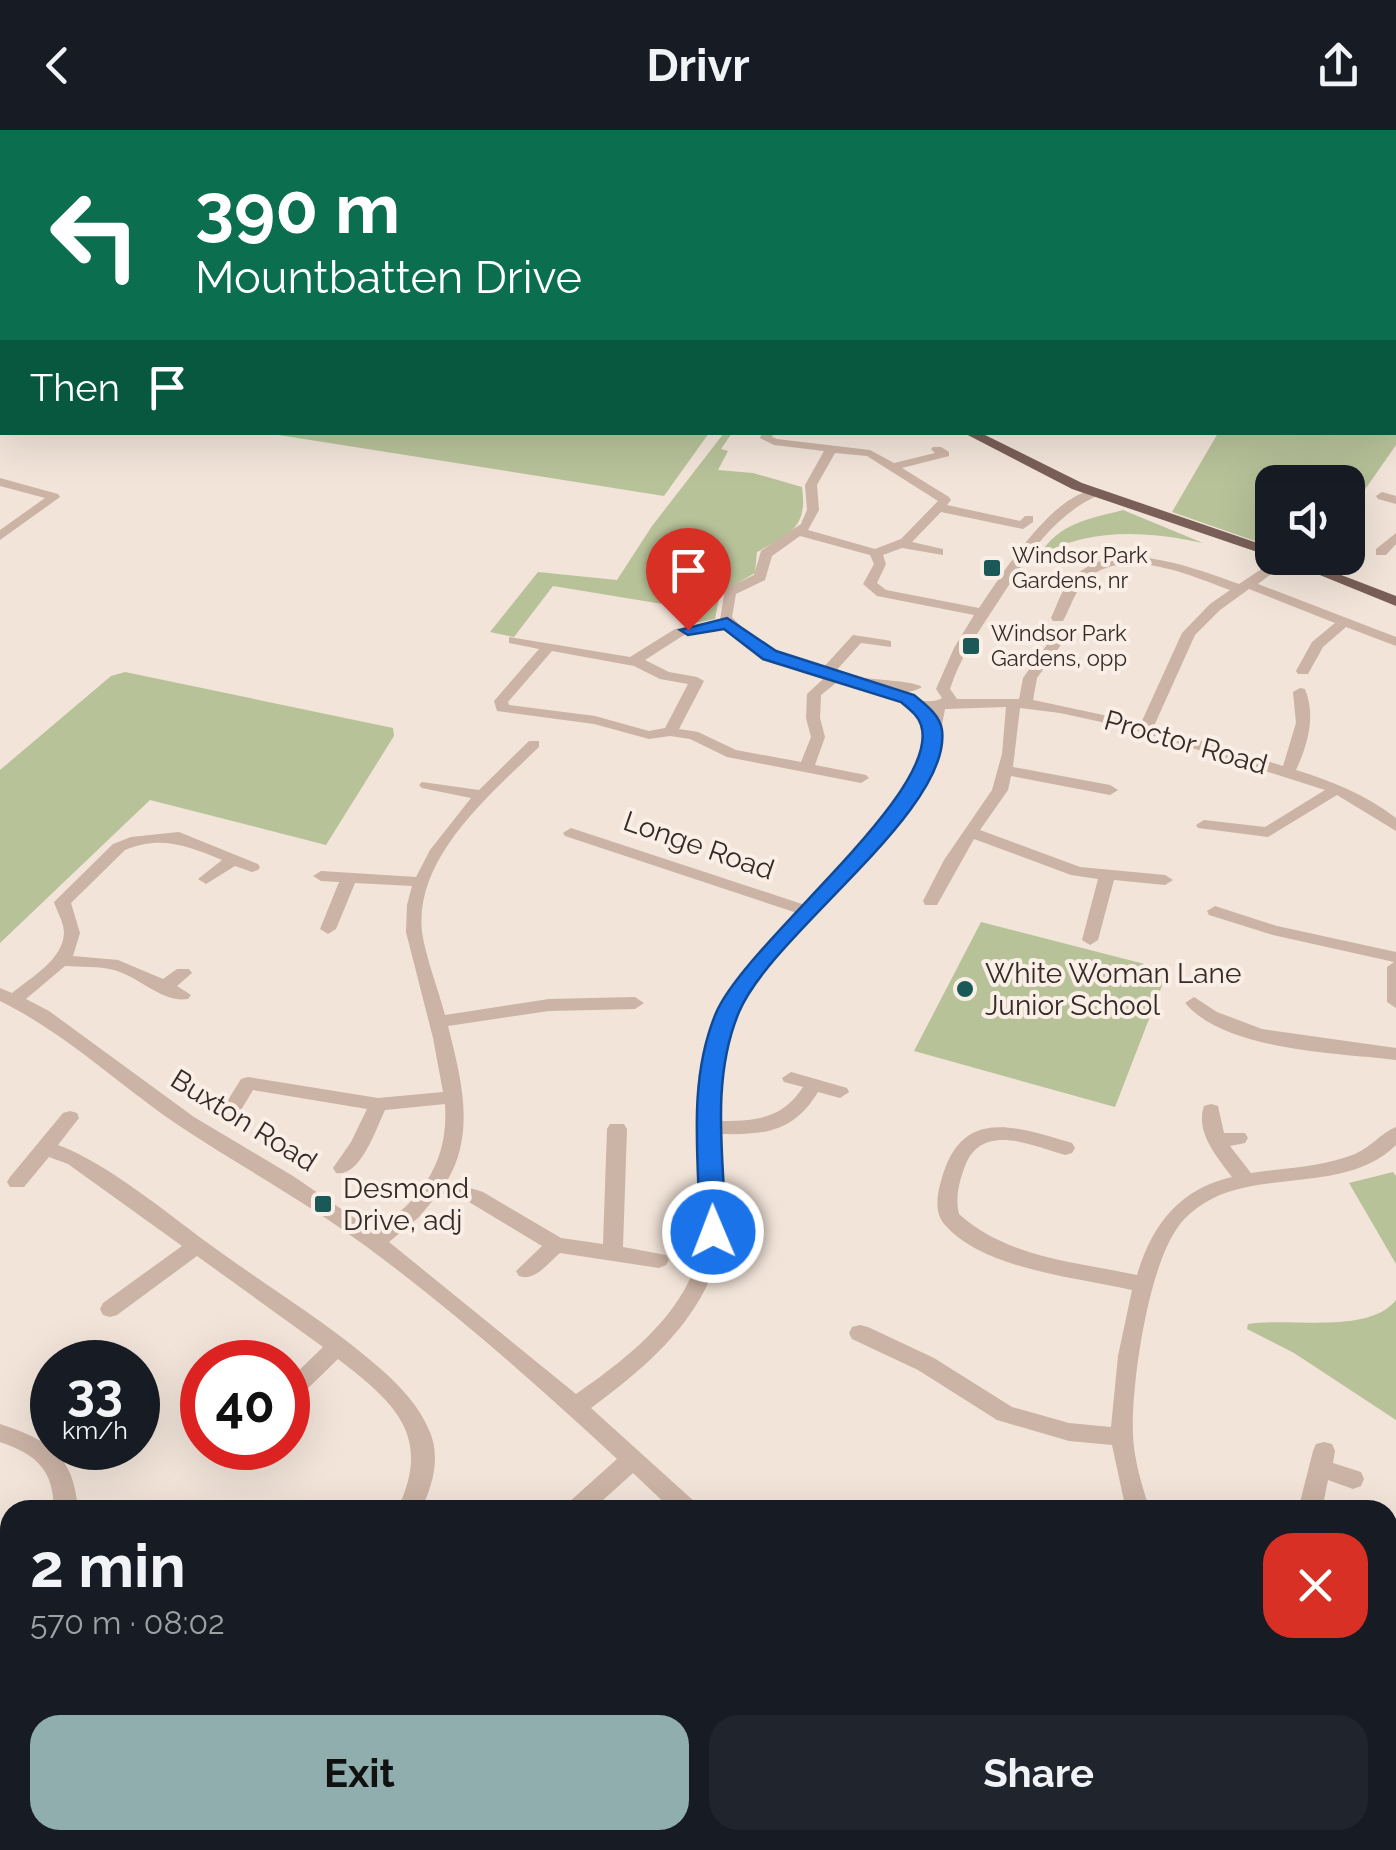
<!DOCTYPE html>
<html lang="en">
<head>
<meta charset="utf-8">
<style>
  body { margin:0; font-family:Raleway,sans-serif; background:#20242c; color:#f1f3f6; height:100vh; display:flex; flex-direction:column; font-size:38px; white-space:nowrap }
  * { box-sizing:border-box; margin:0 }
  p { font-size:32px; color:#9ea1a6 }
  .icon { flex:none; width:55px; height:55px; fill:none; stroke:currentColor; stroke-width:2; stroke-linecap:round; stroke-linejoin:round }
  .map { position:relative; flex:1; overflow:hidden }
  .drawer { position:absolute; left:0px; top:1370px; width:1398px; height:350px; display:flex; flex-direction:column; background:#171b24; border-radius:30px 30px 0 0; box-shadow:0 10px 40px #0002 }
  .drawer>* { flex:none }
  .hud { position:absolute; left:0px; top:0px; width:1398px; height:305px; box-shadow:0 10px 40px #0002; background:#0b6e4f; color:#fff; overflow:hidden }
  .tools { position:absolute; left:1255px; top:335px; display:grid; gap:20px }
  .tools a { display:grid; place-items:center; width:110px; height:110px; border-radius:20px; background:#171b24; box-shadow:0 10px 40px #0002; font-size:50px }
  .speed { position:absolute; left:30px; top:1210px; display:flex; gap:20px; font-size:50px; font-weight:700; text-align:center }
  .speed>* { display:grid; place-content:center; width:130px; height:130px; border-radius:50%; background:#171b24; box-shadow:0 10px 40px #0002; line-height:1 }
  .speed small { font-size:25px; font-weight:400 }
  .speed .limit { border:15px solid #d22; background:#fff; color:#111 }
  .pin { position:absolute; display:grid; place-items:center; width:85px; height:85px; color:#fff; margin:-102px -42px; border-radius:50% 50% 50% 0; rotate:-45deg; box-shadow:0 0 10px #0007 }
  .pin .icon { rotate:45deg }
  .me { position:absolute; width:110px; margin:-55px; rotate:359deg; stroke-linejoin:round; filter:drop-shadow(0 0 8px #0008) }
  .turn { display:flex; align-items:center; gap:35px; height:210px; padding:0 30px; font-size:45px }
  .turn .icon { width:130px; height:130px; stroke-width:2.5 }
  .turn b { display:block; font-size:70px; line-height:85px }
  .then { display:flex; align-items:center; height:95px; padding:0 30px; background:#0003; gap:20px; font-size:38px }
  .round { display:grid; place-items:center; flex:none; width:105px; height:105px; border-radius:30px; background:#20242c }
  .summary { display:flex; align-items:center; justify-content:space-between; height:170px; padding:0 30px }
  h1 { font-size:60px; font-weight:700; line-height:75px }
  .primary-button { display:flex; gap:20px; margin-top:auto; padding:20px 30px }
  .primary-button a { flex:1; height:115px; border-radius:30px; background:#90aeae; color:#111; font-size:40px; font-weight:700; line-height:115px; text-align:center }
  .primary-button a+a { background:#20242c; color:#f1f3f6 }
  header { display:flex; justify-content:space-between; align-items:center; height:130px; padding:0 30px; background:#171b24; font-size:45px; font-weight:700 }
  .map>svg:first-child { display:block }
</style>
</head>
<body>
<header><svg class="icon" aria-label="back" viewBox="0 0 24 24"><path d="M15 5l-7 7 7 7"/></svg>Drivr<svg class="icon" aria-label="share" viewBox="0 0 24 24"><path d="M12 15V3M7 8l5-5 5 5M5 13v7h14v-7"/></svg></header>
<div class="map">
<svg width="1396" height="1720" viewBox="0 0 1396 1720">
  <rect width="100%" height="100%" fill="#f2e4d9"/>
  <!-- green -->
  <path fill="#b8c299" d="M1396,283V315L1348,384V352H1272V417L1172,382L1218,303L1395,302Z
    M266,303H709L664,366Z
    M724,303H732L721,319L728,321L718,340L753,343L802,357C808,399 789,404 757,422L755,443L720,463L715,489L694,493L699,480L553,456L514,507L490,502L538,442L617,450L652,396Z
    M1123,380L1203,413C1148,401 1089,397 1039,426C1058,393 1089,389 1123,380Z
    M125,542L393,598L394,606L326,715L150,670L0,813V640L111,546Z
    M981,792L1168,840L1115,977L914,921Z
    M1393,1042L1396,1046V1134L1349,1053Z
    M1396,1170V1290L1294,1223L1247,1199L1248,1194C1290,1187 1368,1205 1396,1170Z
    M984,1710H1096L1109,1720H980Z"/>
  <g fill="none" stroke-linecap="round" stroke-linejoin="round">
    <!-- minor -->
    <path fill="#cbb3a5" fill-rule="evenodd" d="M0,0H9L0,4Z
      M1395,133H1396V139H1395Z
      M762,302H774L772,307L777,309L870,320L894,333L935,323L931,319L933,317H941L949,322V326L902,338L949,367L951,370L947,375L1020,391L1025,386H1033V392L1023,399L941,382L912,412L943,419V425L902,418L883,425L886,434L877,453L886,460L979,478C1001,445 1055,360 1097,360V366C1047,388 1018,442 990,484C974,508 959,531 950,559L957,569H1019L1023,548L1051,509L1056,508L1063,512L1037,548L1033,570L1141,593L1182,503L1210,474L1230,460C1192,446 1131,418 1092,445C1076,456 1072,475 1063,491H1053L1051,488C1055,479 1059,468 1064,459C1102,401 1188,436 1239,454L1278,428H1292L1258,454L1396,507V516L1346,497L1323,517L1308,544H1298L1296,541L1312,512L1335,493L1249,459L1220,480L1195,505L1154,596L1283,636L1296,593L1293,562L1300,558L1305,559C1316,586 1308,614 1296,640C1332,651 1366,665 1396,688V701L1337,665L1268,707L1198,698L1196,695L1204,690L1265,697L1325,660L1129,598L1060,583L1020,578L1013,637L1110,655L1118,660L1110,665L1011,646L1008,660L980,700L1080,737L1165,745L1173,750L1165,755L1114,750L1098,810L1090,815L1082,810L1098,749L1071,745L974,709L937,775H925L923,771L944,730L992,660L1002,624L1006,577L945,579C940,604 937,630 926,654C912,682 892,706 871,728C789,815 714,857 718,991C754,991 782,990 803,957L784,952L782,948L791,942L847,958L849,962L840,968L818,962C793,1003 764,1005 719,1004C721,1032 725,1061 724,1089C720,1174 655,1231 591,1278L696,1373L700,1380H672L633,1343L592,1380H564L568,1373L617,1329C537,1255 455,1182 367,1117C308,1073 243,1038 181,997C120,956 67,904 0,871V858L12,863C30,848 63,830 64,803C64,792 57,782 54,772L113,714L131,707L179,702L258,734L260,737L258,740L252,742L235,736L206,754L198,749L222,730C188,716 161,705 125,720L71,773L80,803L73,826L118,830L163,849L177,839H189L192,843L177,856L191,865L188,869C162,873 140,847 114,840C99,836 81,837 65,836L26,869L49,881L194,987L293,1046L375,1102C421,1069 449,1033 445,974L385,980C376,999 360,1048 336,1043L333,1038L351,1012L367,979L253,960L241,980H227L225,975L241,949L248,947L378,968L443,962L433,908L406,802L407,775L412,756L355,753L336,799L328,804L320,799L339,752L321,751L313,746L321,741L416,747L430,720L471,668L422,658L419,655L422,652L479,660L529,611H539V617C491,664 414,727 422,802C426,829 438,858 445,885L549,869L635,867L644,873L635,879L549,881L448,896C461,948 476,1002 447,1051L483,1062L561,1108L603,1114L607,999L610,994H624L627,999L623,1117L666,1125L669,1130L666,1135L659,1138L560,1123C548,1133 535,1152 519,1146L516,1141L542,1116L469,1072L439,1063L419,1087L389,1112L576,1264C619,1234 664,1200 688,1153C708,1113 705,1069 701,1026C693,913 717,861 797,783L565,706L563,703L571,698L577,700L805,775C843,739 885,703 909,656C921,633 925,606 930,581L912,578L910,575C918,567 932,575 942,568L936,559L954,518L974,485L877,466L863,454L874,434L870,425L800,406L772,426L765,450L736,464L732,487C756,514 787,529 821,540L853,505L886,510L891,511V517L861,513L834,543C856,550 910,549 922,557C901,570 860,558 836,553L821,565L820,588L825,607L815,635L866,645L869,648L861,653L727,627L690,609L670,606L649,609L594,594L497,581L494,571L539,519L509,513V507L630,527L675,499L720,490L725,459L754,445L761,421L801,394L807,380L805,355L824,321L774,315L760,308ZM835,323L867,326L938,371L901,409L875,419L808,400L819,380L817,355ZM726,497C751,525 787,539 823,549L807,564L806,588L811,607L801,632L736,620L698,602L679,599L704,551L697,547L669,542L645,530L684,505ZM552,521L634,536L660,549L688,554L665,598L649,601L595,586L509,575L508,572Z
      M0,348L58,364L60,367L0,410V400L45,368L0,356Z
      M1382,362L1396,366V374L1378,369L1376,366Z
      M1396,403V414L1386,425H1376V419Z
      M1215,776L1277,796L1396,822V878L1387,872V837L1394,832L1273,805L1209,785L1207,781Z
      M1194,867L1217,882L1262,899L1396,918V930C1337,923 1226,921 1185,873Z
      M1211,974L1218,976L1224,1003H1245L1248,1008L1245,1013L1230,1016L1251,1043C1285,1038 1323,1037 1355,1024C1371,1017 1381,1003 1396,997V1015C1353,1058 1281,1044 1228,1062C1210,1068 1189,1081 1178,1097C1148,1138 1131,1254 1133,1305C1134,1330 1142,1356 1150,1380H1126L1112,1315L1069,1311L997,1290L918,1240L852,1209L849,1203L852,1197L860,1195L868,1197L934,1228L1012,1277L1069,1293L1111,1297L1118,1226L1132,1160C1076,1147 985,1140 945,1095C934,1083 937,1065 941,1051C961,976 1014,996 1072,1013L1075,1018L1072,1023L1065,1025C1031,1015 982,992 965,1036C959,1052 955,1068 959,1084C1008,1128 1076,1132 1137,1145C1152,1095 1179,1059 1232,1047C1217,1027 1195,1002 1204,976Z
      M70,981L77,983L79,988L58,1015C111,1035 170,1086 216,1119C271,1159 331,1195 382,1240C401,1257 419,1276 429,1300C441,1326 433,1355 421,1380H397C433,1306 395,1273 338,1229L296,1270L288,1273V1251L323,1217L197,1126L117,1185L110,1187L103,1185L100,1179L103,1173L182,1116L68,1034L49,1027L24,1057H10L7,1052L10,1047L63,983Z
      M0,1294C49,1310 74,1325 78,1380H54C53,1340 38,1325 0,1312Z
      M1324,1312L1332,1314L1335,1321L1333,1333L1361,1342L1364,1349L1361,1356L1353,1359L1328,1350L1322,1380H1298L1313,1321L1316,1314Z
      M1388,1443L1396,1446V1470L1388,1466Z
      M0,1445H10V1467H0Z
      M320,1710H348L344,1720H316Z
      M1109,1710H1145L1149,1720H1114Z"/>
    <!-- major -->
    <path fill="#795f57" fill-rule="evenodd" d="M244,0H255L257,2H246Z
      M962,302H979L1082,353L1272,418V427L1072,359Z
      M1278,428H1297L1396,466V476Z"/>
  </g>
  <!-- route -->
  <path fill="#1a73e8" stroke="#114b97" stroke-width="2.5" d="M727,488L776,521L914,565C925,574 940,585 942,600C952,681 772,803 739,882C710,951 724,1029 726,1102L723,1109H704L700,1102C699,1029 687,952 716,883C746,812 943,662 921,595C918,585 909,579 901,572L763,529L724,499L688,505L680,500Z"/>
  <!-- markers -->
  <g fill="#1a5957" stroke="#faefe6" stroke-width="4">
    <rect x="982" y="428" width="20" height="20" rx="5"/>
    <rect x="961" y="506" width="20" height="20" rx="5"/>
    <circle cx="965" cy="859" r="10"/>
    <rect x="313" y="1064" width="20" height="20" rx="5"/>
  </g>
  <g text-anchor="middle" stroke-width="8" stroke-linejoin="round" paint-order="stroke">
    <!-- far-poi labels -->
    <g font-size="22" fill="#362a27" stroke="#faefe6" text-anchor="start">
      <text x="1012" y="433">Windsor Park<tspan x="1012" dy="25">Gardens, nr</tspan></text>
      <text x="991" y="511">Windsor Park<tspan x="991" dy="25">Gardens, opp</tspan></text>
    </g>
    <!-- street labels -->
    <g font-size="28" fill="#362a27" stroke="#faefe6">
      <text transform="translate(1186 612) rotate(16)" y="10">Proctor Road</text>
      <text transform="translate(699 715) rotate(19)" y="10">Longe Road</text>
      <text transform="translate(244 990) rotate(32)" y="10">Buxton Road</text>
    </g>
    <!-- poi labels -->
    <g font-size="28" fill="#362a27" stroke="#faefe6" text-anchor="start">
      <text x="985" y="853">White Woman Lane<tspan x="985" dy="32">Junior School</tspan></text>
      <text x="343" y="1068">Desmond<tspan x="343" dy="32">Drive, adj</tspan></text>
    </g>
  </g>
</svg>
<div class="tools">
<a><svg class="icon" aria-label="sound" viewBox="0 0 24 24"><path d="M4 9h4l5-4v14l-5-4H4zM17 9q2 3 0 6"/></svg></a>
</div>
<div class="speed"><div>33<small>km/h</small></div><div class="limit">40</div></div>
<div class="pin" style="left:688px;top:500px;background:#d93025"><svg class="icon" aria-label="arrive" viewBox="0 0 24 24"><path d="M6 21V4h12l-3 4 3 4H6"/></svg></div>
<svg class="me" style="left:713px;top:1102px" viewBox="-20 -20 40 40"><circle r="17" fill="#1a73e8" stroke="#fff" stroke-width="3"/><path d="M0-11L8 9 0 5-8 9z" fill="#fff"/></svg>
<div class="hud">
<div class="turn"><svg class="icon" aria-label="left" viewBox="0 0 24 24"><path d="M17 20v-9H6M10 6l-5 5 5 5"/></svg><div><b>390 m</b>Mountbatten Drive</div></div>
<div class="then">Then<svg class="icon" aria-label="arrive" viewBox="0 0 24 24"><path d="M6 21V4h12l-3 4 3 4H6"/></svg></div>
</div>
<section class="drawer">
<div class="summary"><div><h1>2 min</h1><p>570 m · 08:02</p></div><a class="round" style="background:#d93025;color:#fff"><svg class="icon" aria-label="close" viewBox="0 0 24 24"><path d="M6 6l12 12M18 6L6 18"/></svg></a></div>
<div class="primary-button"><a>Exit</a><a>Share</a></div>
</section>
</div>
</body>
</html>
